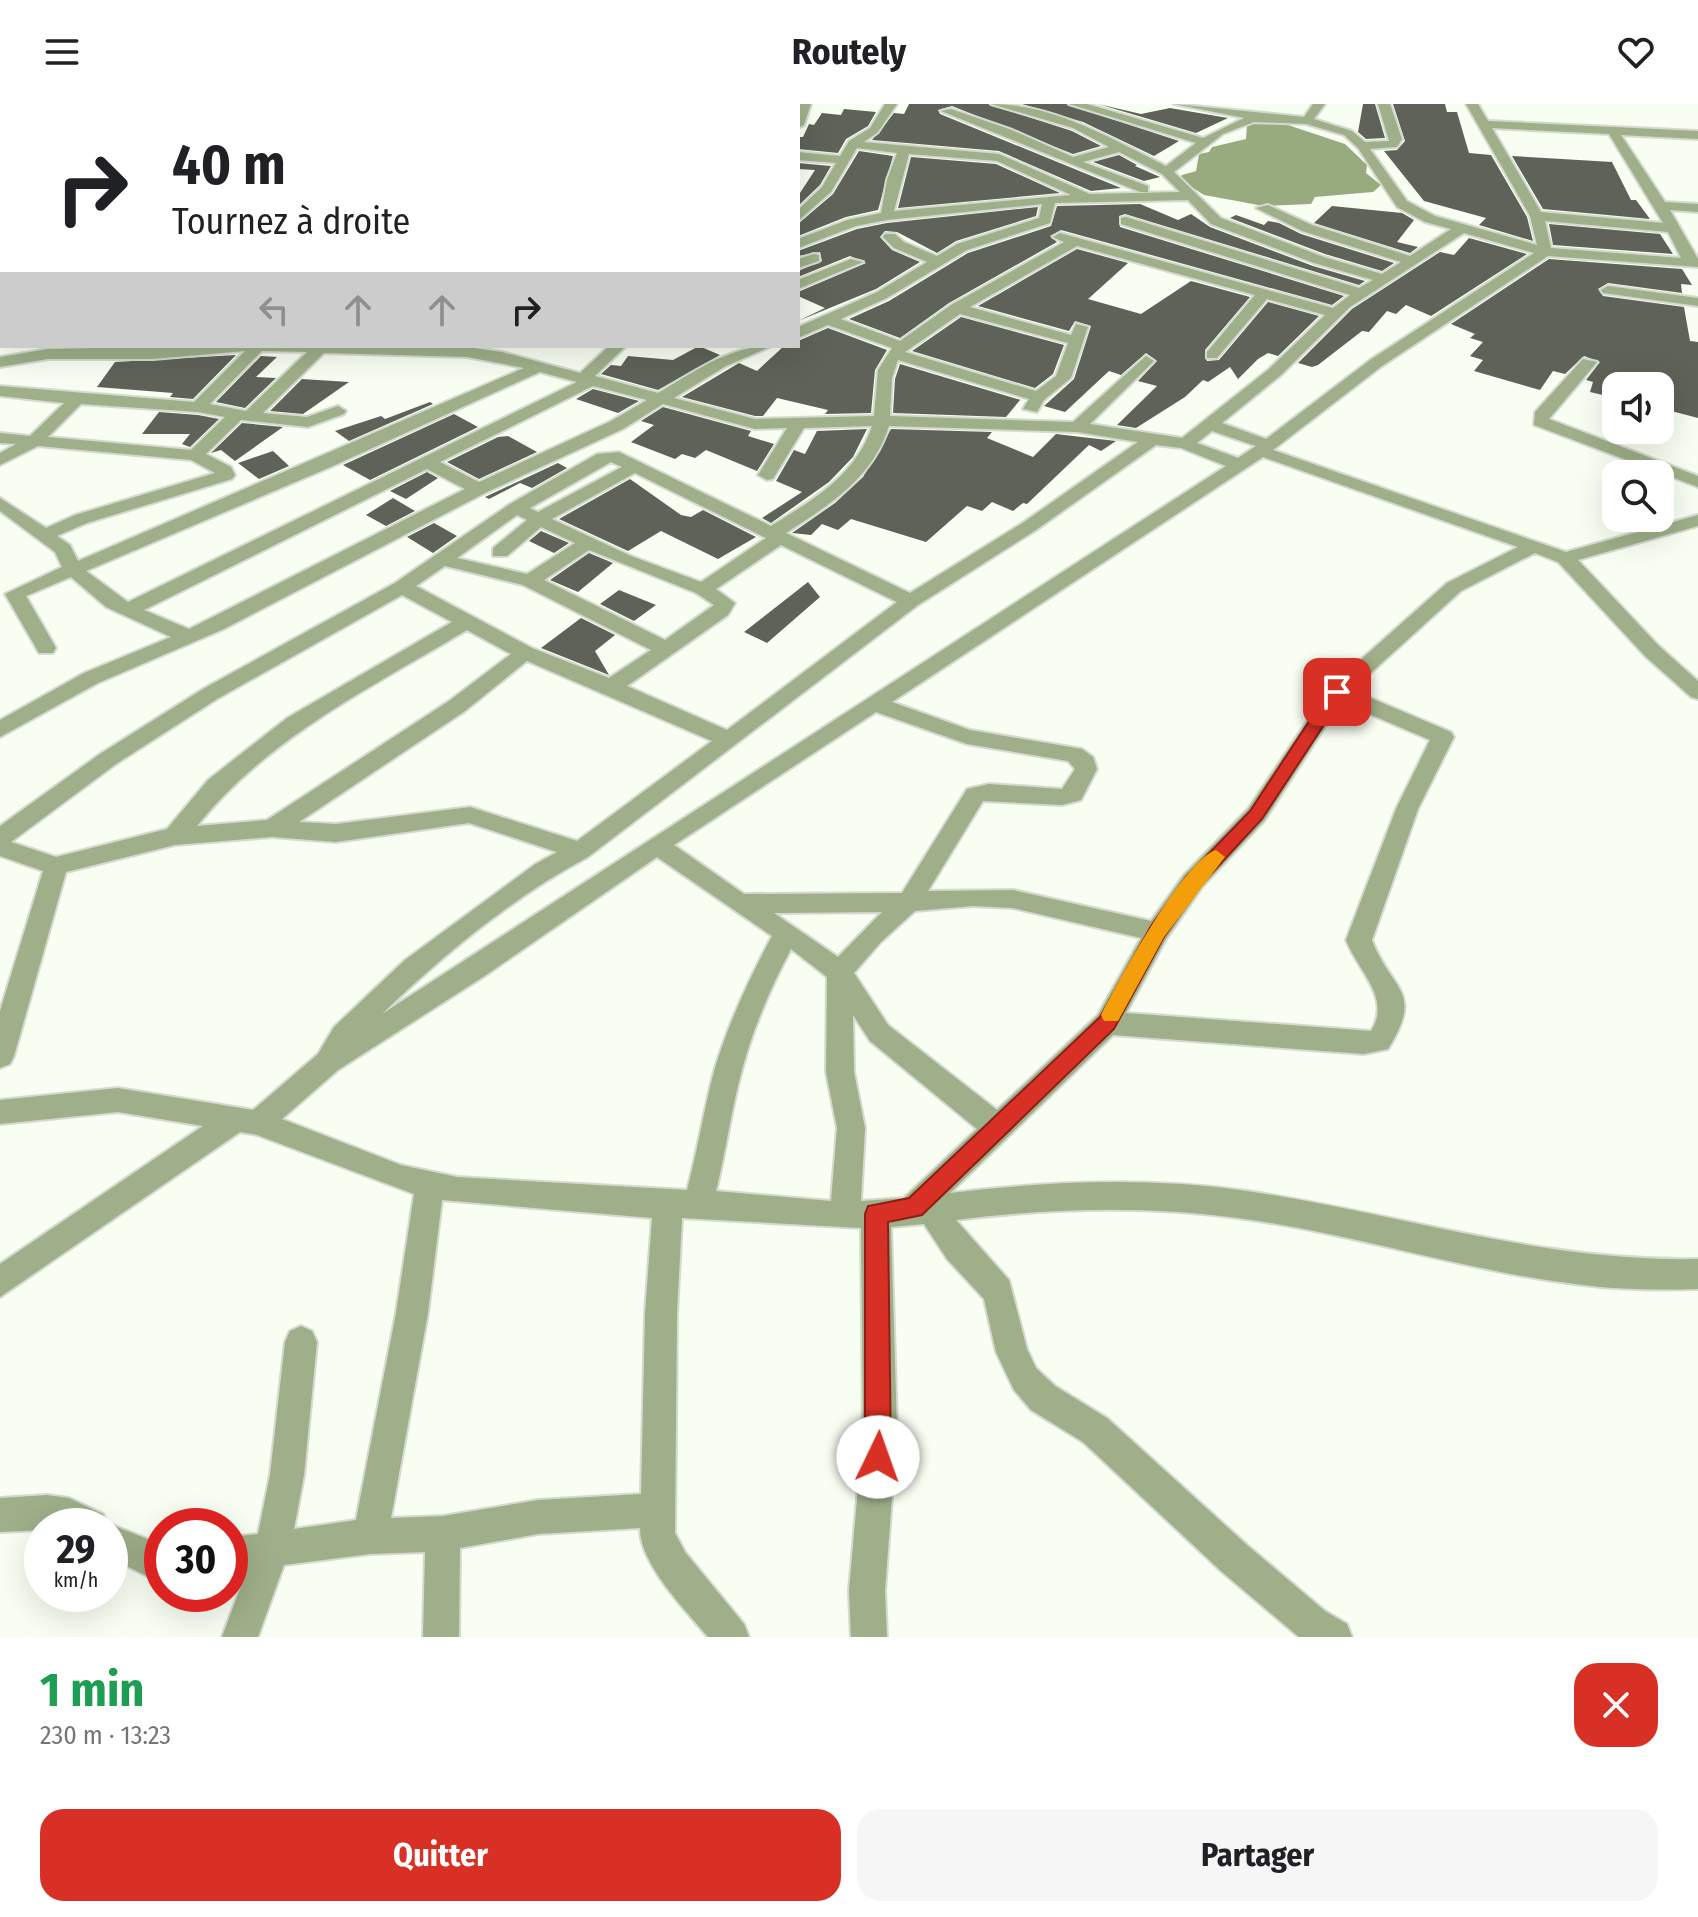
<!DOCTYPE html>
<html lang="fr">
<head>
<meta charset="utf-8">
<style>
  body { margin:0; font-family:"Fira Sans Condensed",sans-serif; background:#f6f6f6; color:#202124; height:100vh; display:flex; flex-direction:column; font-size:30px; white-space:nowrap }
  * { box-sizing:border-box; margin:0 }
  p { font-size:26px; color:#757577 }
  .icon { flex:none; width:44px; height:44px; fill:none; stroke:currentColor; stroke-width:2; stroke-linecap:round; stroke-linejoin:round }
  .map { position:relative; height:1533px; overflow:hidden }
  .details { display:flex; flex-direction:column; background:#fff; flex:1 }
  .details>* { flex:none }
  .banner { position:absolute; left:0px; top:0px; width:800px; height:244px; box-shadow:0 8px 32px #0002; background:#fff; color:#202124; overflow:hidden }
  .controls { position:absolute; left:1602px; top:268px; display:grid; gap:16px }
  .controls a { display:grid; place-items:center; width:72px; height:72px; border-radius:16px; background:#fff; box-shadow:0 8px 32px #0002; font-size:40px }
  .speed { position:absolute; left:24px; top:1404px; display:flex; gap:16px; font-size:40px; font-weight:700; text-align:center }
  .speed>* { display:grid; place-content:center; width:104px; height:104px; border-radius:50%; background:#fff; box-shadow:0 8px 32px #0002; line-height:1 }
  .speed small { font-size:20px; font-weight:400 }
  .speed .limit { border:12px solid #d22; background:#fff; color:#111 }
  .pin { position:absolute; display:grid; place-items:center; width:68px; height:68px; color:#fff; margin:-34px; border-radius:16px; box-shadow:0 4px 12px #0006 }
  .me { position:absolute; width:88px; margin:-44px; rotate:3deg; stroke-linejoin:round; filter:drop-shadow(0 0 6px #0008) }
  .turn { display:flex; align-items:center; gap:28px; height:168px; padding:0 40px; font-size:36px }
  .turn .icon { width:104px; height:104px; stroke-width:2.5 }
  .turn b { display:block; font-size:56px; line-height:68px }
  .lanes { display:flex; align-items:center; height:76px; padding:0 40px; background:#0003; justify-content:center; gap:40px; direction:ltr }
  .lanes .off { opacity:.35 }
  .round { display:grid; place-items:center; flex:none; width:84px; height:84px; border-radius:24px; background:#f6f6f6 }
  .summary { display:flex; align-items:center; justify-content:space-between; height:136px; padding:0 40px }
  h1 { font-size:48px; font-weight:700; line-height:60px; color:#1e9e55 }
  .cta { display:flex; gap:16px; margin-top:auto; padding:16px 40px }
  .cta a { flex:1; height:92px; border-radius:24px; background:#d93025; color:#fff; font-size:32px; font-weight:700; line-height:92px; text-align:center }
  .cta a+a { background:#f6f6f6; color:#202124 }
  header { display:flex; justify-content:space-between; align-items:center; height:104px; padding:0 40px; background:#fff; font-size:36px; font-weight:700 }
  .map>svg:first-child { display:block }
</style>
</head>
<body>
<header><svg class="icon" aria-label="menu" viewBox="0 0 24 24"><path d="M4 6h16M4 12h16M4 18h16"/></svg>Routely<svg class="icon" aria-label="heart" viewBox="0 0 24 24"><path d="M12 20l-8-8c-3-5 5-10 8-4 3-6 11-1 8 4z"/></svg></header>
<div class="map">
<svg width="1698" height="1533" viewBox="0 0 1698 1533">
  <rect width="100%" height="100%" fill="#f9fef2"/>
  <!-- water -->
  <path fill="#98ab7f" d="M1276,17L1345,40L1367,61L1366,69L1381,81L1373,88L1315,93L1311,100L1263,102L1237,97L1204,91L1179,75L1182,71L1196,67L1199,50L1209,48L1212,43L1246,35L1247,20Z"/>
  <!-- building -->
  <path fill="#5e6258" d="M909,0H988L1072,27L1101,42L1073,50L952,2L938,6L940,10L1121,84L1091,87L999,47L872,36L894,9L904,10Z
    M1022,0H1066L1179,37L1154,52L1083,18Z
    M1098,0L1141,10L1170,4L1228,14L1196,29Z
    M1363,0H1375L1385,34L1366,35L1358,28Z
    M1393,0H1445L1447,8H1457L1469,49L1491,51L1527,113L1533,137L1479,121L1486,114L1424,97L1384,47L1397,46L1405,37Z
    M844,5L876,8L868,22L846,35L838,49L798,45V33H803L809,20L814,21L822,9L841,11Z
    M859,47L893,52L878,106L846,113L798,132V120L833,90Z
    M1119,51L1137,61L1135,62L1160,73L1144,77L1093,58Z
    M1512,52L1612,58L1631,96H1636L1650,115L1543,105Z
    M911,53L996,60L1060,89L898,104Z
    M798,59L831,62L820,81L798,102V92L815,66L798,65Z
    M1140,100L1178,116L1191,110L1210,123L1313,162L1365,177L1359,181L1125,110L1119,112L1120,123L1344,192L1332,201L1061,126L1050,132L1057,138L949,199L900,234L849,215L889,197L968,149L1051,122L1057,102Z
    M1332,102L1402,109L1414,116L1397,138L1418,143L1410,149L1314,119Z
    M1038,103L1036,112L956,137L937,149L897,128L885,127L880,133L892,146L920,158L876,185L798,217L825,204L798,192V188L866,159L850,152L798,173V167L822,157L820,148L798,152V147L857,125L887,119Z
    M1236,111L1264,121L1268,117L1279,119L1301,130L1394,159L1382,167L1325,150L1230,114Z
    M1549,120L1660,130L1673,150L1553,141Z
    M1469,134L1527,150L1431,212L1406,201L1396,210L1387,207L1369,228L1362,227L1318,261L1312,263L1298,259L1352,205L1440,148L1454,151Z
    M1077,145L1128,159L1088,195L1141,210L1191,177L1250,193L1205,246L1207,257L1219,256L1268,198L1319,212L1278,252L1268,249L1258,255L1238,275L1230,263L1208,278L1203,276L1185,293L1136,324L1117,321L1157,282L1138,277L1157,257L1146,249L1121,271L1109,267L1065,308L1044,302L1074,275L1091,222L1075,217L1069,227L978,202Z
    M1549,155L1682,165L1692,181L1681,180L1682,189L1608,179L1598,185L1603,192L1684,203L1690,237L1698,238V314L1660,304V282H1616V294L1590,288L1593,278L1586,276L1600,258L1584,252L1565,270L1553,267L1540,286L1474,267L1483,256L1470,252L1483,238L1470,234L1475,230L1451,220Z
    M961,213L1064,241L1053,270L1035,284L912,247Z
    M828,224L887,246L875,266L871,309L825,310L828,306L777,294L763,312H755L682,293L739,259L757,267L784,242H798V237Z
    M699,242L720,251L658,286L601,270L611,261L621,262L628,252L673,256Z
    M236,251L193,295L170,293L173,289L97,283L115,258Z
    M261,252L277,253L256,273L276,274L245,304L216,298Z
    M900,260L1024,297L1020,296L1006,313L893,309L895,275Z
    M302,275L349,278L303,310L270,307Z
    M593,285L639,297L618,309L576,295Z
    M430,298L433,300L349,337L335,327L381,312L385,315Z
    M663,303L751,327L748,332L774,340L757,367L706,346L695,354L682,350L675,355L631,338L654,321L641,317Z
    M159,308L198,311L219,315L190,343L182,340L190,330H142Z
    M454,310L478,323L370,376L343,361Z
    M242,319L283,323L235,357L221,346L211,349Z
    M867,325L853,353L829,378L771,419L762,414L802,388L776,377L794,346L805,350L817,327Z
    M891,325L992,328L987,334L1033,353L1056,330L1116,337L1101,347L1089,341L1027,400L1023,399L1013,407L992,398L982,407L967,402L926,438L851,415L838,426L822,420L811,431L792,429L835,399L863,373Z
    M508,332L537,348L479,375L447,358L498,333Z
    M273,347L289,362L259,375L238,359Z
    M558,359L567,364L532,384L520,379L489,395L485,393Z
    M427,368L438,374L406,395L390,387Z
    M630,375L681,411L691,413L703,406L756,433L718,455L661,427L628,447L559,415Z
    M393,394L415,407L386,422L366,411Z
    M434,419L457,432L433,449L407,433Z
    M541,427L569,439L554,449L529,437Z
    M589,449L613,459L578,488L550,476Z
    M808,478L820,493L767,539L744,528Z
    M619,486L656,501L634,517L600,500Z
    M581,514L615,531L595,547L609,571L541,544Z"/>
  <g fill="none" stroke-linecap="round" stroke-linejoin="round">
    <!-- minor casing -->
    <g stroke="#d5dacf" stroke-width="4">
      <path id="minor" d="M49,0H61L48,2Z
        M275,0H287L274,2Z
        M332,0H344L331,2Z
        M423,0H435V2H423Z
        M566,0H578V2H566Z
        M632,0H654L656,2H634Z
        M703,0H722L724,2H703Z
        M799,0H811L804,21L798,24Z
        M885,0H897L878,28L864,38L999,50L1090,90L1180,88L1162,70L1119,48L1083,58L1148,82V88H1140L941,7L951,5L1012,26L1073,53L1109,43L1073,24L991,0C1054,0 1112,35 1166,62L1196,39L1069,0H1087L1203,34L1244,14L1174,0L1304,13L1313,0H1325L1314,15L1352,27L1365,38L1389,37L1378,0H1390L1402,35L1397,43L1370,45L1407,97L1435,112L1537,141L1530,112L1466,0H1478L1488,17L1698,27V35L1621,31L1665,98L1698,100V108L1670,106L1698,155V163L1548,152L1382,262L1273,346L1566,448L1698,411V422L1578,456L1659,542L1698,577V595L1691,593L1645,552L1558,458L1535,449L1461,487L1352,586L1451,628L1454,633L1418,705L1372,836C1391,887 1425,886 1388,945L1364,950L1113,931L950,1089C1049,1077 1148,1073 1247,1087C1402,1110 1539,1158 1698,1155V1185C1660,1186 1621,1186 1583,1181C1469,1168 1359,1131 1245,1115C1148,1101 1052,1104 956,1116L1009,1176L1027,1245L1036,1264L1055,1282L1107,1314L1247,1441L1325,1507L1347,1520L1352,1533H1299L1221,1467L1083,1338L1031,1306L1014,1286L996,1248L984,1195L947,1155L924,1120L891,1123L897,1326L885,1487L887,1533H851L849,1487L863,1326L861,1124L682,1114L677,1210L675,1429L685,1448L744,1520L749,1533H708C686,1507 639,1459 640,1424L538,1430L460,1444L459,1533H423L425,1448L370,1450L284,1461L258,1533H222L247,1466L230,1469V1433L258,1430L270,1371L285,1238L290,1227L301,1222L312,1227L317,1238L304,1371L294,1425L356,1416L396,1209L414,1090L257,1031L240,1028L0,1193V1160L203,1022L118,1008L0,1020V996L118,984L253,1006L318,950L334,923L405,856L534,761L557,748L469,719L336,738L272,733L175,741L66,768L14,952L10,960L0,964V907L43,767L0,752V722L100,650L203,585L395,479L510,400L597,350L619,348L771,422C813,396 856,371 872,322L804,324L773,375L767,376L758,371L787,324L755,325L663,300L623,325L485,389L224,525L98,579L0,633V616L84,569L171,533L106,503L71,473L26,492L56,544L53,549H39L5,490L62,463L55,448L0,407V394L46,424L75,411L215,369L191,356L38,342L0,361V349L16,340L0,339V329L30,332L64,299L0,292V282L194,298L245,247L153,255H48L0,263V253L48,245L189,242L467,243L502,248L580,269L609,242H626L595,272L658,289C694,268 729,242 772,242L726,262L674,294L755,315L874,312L878,266L892,244L828,221L798,234V223L877,188L927,158L894,144L883,133L885,130H895L904,138L937,152L957,140L1039,114L1042,100L887,116L856,122L798,144V135L847,116L881,109L887,76L897,49L857,44L831,88L798,117V106L822,83L836,59L798,56V48L840,52L849,37L870,24ZM1254,18L1306,20L1344,31L1358,44L1397,103L1425,118L1451,125L1410,152L1312,121L1268,101L1256,104L1302,127L1401,158L1382,170L1324,153L1221,114L1174,68L1223,30ZM1492,24L1609,30L1663,119L1541,108ZM909,50L997,57L1071,91L894,107ZM1188,96L1211,120L1314,159L1373,176L1359,184L1126,113L1121,114V120L1350,191L1333,204L1060,129L1053,133L1064,138L951,201L900,237L841,215L887,194L967,146L1050,119L1055,99ZM1545,117L1668,128L1681,154L1551,144ZM1464,129L1534,149L1370,256L1266,335L1222,319L1281,271L1350,203ZM1077,142L1255,191L1207,248V254H1217L1267,195L1325,211L1269,265L1182,334L1090,320L1151,260L1154,257L1146,252L1073,318L890,312L892,274L898,256L1029,295L1023,305L1037,308L1044,296L1071,274L1088,223L1076,220L1071,231L970,203ZM960,210L1068,239L1056,272L1036,287L905,248ZM262,247L307,248L246,307L210,300ZM324,249L467,253L524,264L78,457L70,441L57,432L87,419L232,375L235,371L231,363L206,350L241,316L308,323L344,310L346,307L338,302L307,313L263,309ZM540,268L577,278L128,498L86,467L333,362ZM593,282L647,296L611,317L479,378L440,358ZM81,300L198,308L225,313L191,346L48,333ZM889,322L1077,328L1138,338L1024,418L910,489L786,429C829,401 873,374 889,322ZM1212,327L1256,342L1238,354L1197,339ZM1156,341L1181,344L1226,362L382,910C443,851 513,793 588,753L918,501L1036,426ZM1263,353L1518,443L1447,479L1330,583L1248,705L1184,771L1151,817L1013,786L928,787L983,697L1062,701L1081,696L1097,665L1093,653L1082,645L970,626L892,598ZM611,358L622,363L538,408L530,404ZM427,365L465,385L189,525L144,506ZM635,369L766,434L701,478L631,452L552,415ZM517,411L527,416L493,444V452H507L541,423L575,439L527,470L457,454ZM781,441L897,498L727,626L627,582L728,511L735,499L716,485ZM589,446L696,489L714,501L665,536L544,476ZM445,462L523,481L651,546L609,574L532,544L416,482ZM402,491L452,518L287,614L208,676L167,725L56,753L11,738L116,660L217,595ZM467,526L511,550L449,597L267,716L197,722C267,634 372,583 467,526ZM527,557L712,637L577,737L470,703L336,720L299,718L465,607ZM1341,598L1430,636L1396,705L1346,836C1358,867 1392,894 1371,927L1126,909L1166,835L1202,783L1264,717ZM876,608L967,640L1068,657L1075,665L1062,685L989,680L967,685L902,789L744,790L674,741ZM657,753L772,832C749,875 729,918 715,964C704,1003 698,1046 687,1086L457,1073L401,1061L282,1015L338,966L486,871ZM973,802L1013,804L1141,834L1098,911L997,1006L888,921L854,869L881,838L915,807ZM882,808L838,853L774,809ZM791,845L827,873L826,968L837,1024L831,1097L716,1087C726,1047 731,1006 742,966C753,924 771,883 791,845ZM853,911L870,937L977,1025L904,1094L861,1097L865,1024L854,968ZM442,1096L652,1114L645,1210L641,1390L538,1396L443,1412L391,1414L428,1209Z
        M2,65V74L0,75V66Z
        M2,99V108L0,109V100Z
        M814,150L819,151V157L798,164V155Z
        M851,155L863,158L798,185V176Z
        M0,167H2V175H0Z
        M1608,182L1698,194V202L1603,189L1601,186Z
        M2,226V236L0,237V227Z
        M1583,255L1597,258L1549,315L1698,372V383L1534,321L1535,308Z
        M47,1391L69,1394L103,1410L107,1419L150,1436L162,1437V1473L147,1472L110,1454V1422H42V1426L0,1428V1394Z"/>
    </g>
    <!-- minor -->
    <use href="#minor" fill="#9eaf89" fill-rule="evenodd"/>
  </g>
  <!-- route -->
  <path fill="#d93025" stroke="#8d1f18" stroke-width="2" d="M1337,583L1345,588L1343,592L1262,715L1200,782L1164,833L1114,925L922,1111L888,1118L891,1353L887,1362L878,1366L869,1362L865,1353V1110L868,1102L909,1094L1100,913L1151,822L1187,772L1250,707L1331,584Z"/>
  <!-- slow -->
  <path fill="#f59e0b" d="M1216,746L1225,753L1164,833L1118,917H1104L1101,911C1118,878 1183,757 1216,746Z"/>
</svg>
<div class="controls">
<a><svg class="icon" aria-label="sound" viewBox="0 0 24 24"><path d="M4 9h4l5-4v14l-5-4H4zM17 9q2 3 0 6"/></svg></a>
<a><svg class="icon" aria-label="search" viewBox="0 0 24 24"><circle cx="10" cy="10" r="6"/><path d="M15 15l6 6"/></svg></a>
</div>
<div class="speed"><div>29<small>km/h</small></div><div class="limit">30</div></div>
<div class="pin" style="left:1337px;top:588px;background:#d93025"><svg class="icon" aria-label="arrive" viewBox="0 0 24 24"><path d="M6 21V4h12l-3 4 3 4H6"/></svg></div>
<svg class="me" style="left:878px;top:1353px" viewBox="-20 -20 40 40"><circle r="19" fill="#fff"/><path d="M0-13L10 11 0 6-10 11z" fill="#d93025"/></svg>
<div class="banner">
<div class="turn"><svg class="icon" aria-label="right" viewBox="0 0 24 24"><path d="M7 20v-9h11M14 6l5 5-5 5"/></svg><div><b>40 m</b>Tournez à droite</div></div>
<div class="lanes"><svg class="icon off" aria-label="left" viewBox="0 0 24 24"><path d="M17 20v-9H6M10 6l-5 5 5 5"/></svg><svg class="icon off" aria-label="ahead" viewBox="0 0 24 24"><path d="M12 20V5M6 11l6-6 6 6"/></svg><svg class="icon off" aria-label="ahead" viewBox="0 0 24 24"><path d="M12 20V5M6 11l6-6 6 6"/></svg><svg class="icon" aria-label="right" viewBox="0 0 24 24"><path d="M7 20v-9h11M14 6l5 5-5 5"/></svg></div>
</div>
</div>
<section class="details">
<div class="summary"><div><h1>1 min</h1><p>230 m · 13:23</p></div><a class="round" style="background:#d93025;color:#fff"><svg class="icon" aria-label="close" viewBox="0 0 24 24"><path d="M6 6l12 12M18 6L6 18"/></svg></a></div>
<div class="cta"><a>Quitter</a><a>Partager</a></div>
</section>
</body>
</html>
